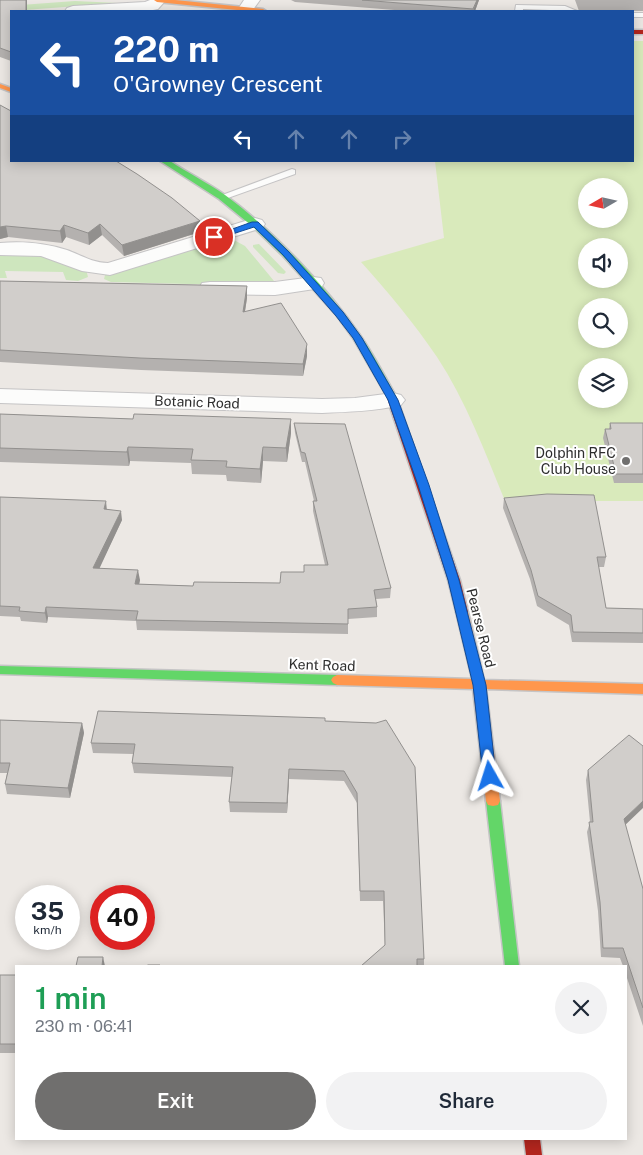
<!DOCTYPE html>
<html lang="en">
<head>
<meta charset="utf-8">
<style>
  body { margin:0; font-family:"Public Sans",sans-serif; background:#f2f2f3; color:#1f2937; height:100vh; display:flex; flex-direction:column; font-size:19px; white-space:nowrap }
  * { box-sizing:border-box; margin:0 }
  p { font-size:16px; color:#747a83 }
  .icon { flex:none; width:28px; height:28px; fill:none; stroke:currentColor; stroke-width:2; stroke-linecap:round; stroke-linejoin:round }
  .map { position:relative; flex:1; overflow:hidden }
  .details { position:absolute; left:15px; top:965px; width:612px; height:175px; display:flex; flex-direction:column; background:#fff; border-radius:0px; box-shadow:0 2px 12px #0003 }
  .details>* { flex:none }
  .hud { position:absolute; left:10px; top:10px; width:624px; height:152px; border-radius:0px; box-shadow:0 2px 12px #0003; background:#1a4fa0; color:#fff; overflow:hidden }
  .needle { width:32px; rotate:261deg }
  .tools { position:absolute; left:578px; top:178px; display:grid; gap:10px }
  .tools a { display:grid; place-items:center; width:50px; height:50px; border-radius:50%; background:#fff; box-shadow:0 2px 12px #0003; font-size:25px }
  .speed { position:absolute; left:15px; top:885px; display:flex; gap:10px; font-size:25px; font-weight:700; text-align:center }
  .speed>* { display:grid; place-content:center; width:65px; height:65px; border-radius:50%; background:#fff; box-shadow:0 2px 12px #0003; line-height:1 }
  .speed small { font-size:12px; font-weight:400 }
  .speed .limit { border:8px solid #d22; background:#fff; color:#111 }
  .pin { position:absolute; display:grid; place-items:center; width:42px; height:42px; color:#fff; margin:-21px; border:2px solid #fff; border-radius:50%; box-shadow:0 1px 5px #0007 }
  .me { position:absolute; width:55px; margin:-28px; rotate:354deg; stroke-linejoin:round; filter:drop-shadow(0 0 4px #0008) }
  .turn { display:flex; align-items:center; gap:18px; height:105px; padding:0 20px; font-size:22px }
  .turn .icon { width:65px; height:65px; stroke-width:2.5 }
  .turn b { display:block; font-size:35px; line-height:42px }
  .lanes { display:flex; align-items:center; height:48px; padding:0 20px; background:#0003; justify-content:center; gap:25px; direction:ltr }
  .lanes .off { opacity:.35 }
  .round { display:grid; place-items:center; flex:none; width:52px; height:52px; border-radius:26px; background:#f2f2f3 }
  .headline { display:flex; align-items:center; justify-content:space-between; height:85px; padding:0 20px }
  h1 { font-size:30px; font-weight:600; line-height:38px; color:#1e9e55 }
  .primary-button { display:flex; gap:10px; margin-top:auto; padding:10px 20px }
  .primary-button a { flex:1; height:58px; border-radius:30px; background:#706f6e; color:#fff; font-size:20px; font-weight:600; line-height:58px; text-align:center }
  .primary-button a+a { background:#f2f2f3; color:#1f2937 }
  .map>svg:first-child { display:block }
</style>
</head>
<body>
<div class="map">
<svg width="643" height="1155" viewBox="0 0 643 1155">
  <rect width="100%" height="100%" fill="#ece8e4"/>
  <!-- green -->
  <path fill="#cee6be" d="M75,1L118,3L11,11L7,6Z
    M225,239L234,240L245,246L274,281L269,286L111,282L104,279L105,275L110,274Z
    M259,244L286,272L284,274L278,273L253,247V245Z
    M26,250L86,269L88,277L78,281L66,280L63,272L5,271L7,278H0V252Z"/>
  <!-- pitch -->
  <path fill="#d9eabb" fill-rule="evenodd" d="M633,41H643V501H505C485,452 466,401 437,357C414,323 388,292 361,262L444,238L435,161H632ZM586,186H619V219H586ZM586,246H619V279H586ZM586,306H619V339H586ZM586,366H619V399H586Z"/>
  <g fill="none" stroke-linecap="round" stroke-linejoin="round">
    <!-- lane casing -->
    <g stroke="#c5c4c5" stroke-width="2">
      <path id="lane" d="M516,5L565,6L577,11L523,9V11H515Z
        M632,13H643V17H632Z
        M292,169L295,170V174L225,199H219L217,197Z"/>
    </g>
    <!-- street casing -->
    <g stroke="#c5c4c5" stroke-width="2">
      <path id="street" d="M150,0H166L158,9L148,11H65L67,8L73,6L145,2Z
        M244,0H260L252,11H240L238,9Z
        M255,218L262,220L265,224L262,228L110,275L82,271L41,256L0,255V243C23,241 45,243 67,250C81,255 93,263 108,263Z
        M313,277L321,278L324,283L321,288L275,295L210,294L202,293L199,288L202,283L210,282H275Z
        M0,389L322,399L355,398L393,393L401,395L405,400L401,405C375,411 349,412 322,413L0,403Z"/>
    </g>
    <!-- fast casing -->
    <g stroke="#c5c4c5" stroke-width="3">
      <path id="fast" d="M160,161H170C188,173 208,183 225,195C272,229 327,288 360,335C374,355 385,377 397,398L395,400H389L353,338L337,316L283,256L252,226L219,199Z
        M0,666L337,675L341,677L343,680L341,683L337,685L0,674Z
        M493,796L498,797L500,801L519,966H505L486,801L488,797Z"/>
    </g>
    <!-- slow casing -->
    <g stroke="#c5c4c5" stroke-width="3">
      <path id="slow" d="M154,0H175L263,9L266,11H247L157,2Z
        M0,84L11,88V92L0,88Z
        M462,608L468,612L484,680L643,684V694L486,689L500,801L498,805L493,806L488,805L486,801L473,689L337,685L333,683L331,680L333,677L337,675L472,679L456,612Z"/>
    </g>
    <!-- jam casing -->
    <g stroke="#c5c4c5" stroke-width="3">
      <path id="jam" d="M632,30H643V34H632Z
        M392,395L397,398L460,580L468,612L466,615L462,616L456,612L448,580L387,398Z
        M524,1139H540L542,1155H526Z"/>
    </g>
    <!-- lane -->
    <use href="#lane" fill="#fcfcfb" fill-rule="evenodd"/>
    <!-- street -->
    <use href="#street" fill="#fcfcfb" fill-rule="evenodd"/>
    <!-- fast -->
    <use href="#fast" fill="#63d668" fill-rule="evenodd"/>
    <!-- slow -->
    <use href="#slow" fill="#ff974d" fill-rule="evenodd"/>
    <!-- jam -->
    <use href="#jam" fill="#b3261e" fill-rule="evenodd"/>
  </g>
  <!-- wall -->
  <path fill="#b4b1af" d="M0,0H27V11H11V61L0,57Z
    M291,0H479L475,11H407L295,2Z
    M575,0H643V11H579Z
    M0,105L200,232L124,256L102,235L89,245L66,237L62,243L8,237L0,239Z
    M0,281L247,286V298L245,311L307,356L303,376L141,370L0,362Z
    M0,414L133,419H291V433L287,462L263,461L261,483L227,481L226,475L192,474L191,463L130,461L129,466L0,462Z
    M294,423L391,588L390,598L376,599L377,607V617L348,619V634L137,630L136,621L48,617L47,623L21,621L20,617L0,616V497L107,509L122,520L99,568L140,580L139,584L193,586L280,583L304,572L325,565L313,511V501H314L305,462H302L295,433Z
    M610,423H643V483H614L603,438L605,429H609Z
    M504,498L606,557L604,567H598L606,608L643,609V643L572,642L569,625L537,606L530,579L503,508Z
    M0,720L82,723L84,733L70,798L7,794L5,784L7,773H0Z
    M325,721L376,723L424,959V966H361L385,946L383,901H360L357,803L344,781L289,779L287,813L230,812L229,802L232,777L134,773L132,763L133,754L93,753L91,743Z
    M588,770L625,825L643,889V1026L626,975V966H623L620,958L601,957L598,911L587,832L590,822L586,780Z
    M0,975H16V1053H0Z"/>
  <!-- shaded-wall -->
  <path fill="#92908e" d="M26,0H27V11H26Z
    M477,0H479L475,11H473Z
    M200,221V232L124,256L122,245Z
    M100,224L102,235L89,245L88,233Z
    M64,225L66,237L62,243L60,231Z
    M6,226L8,237L0,239V227Z
    M247,286V298L243,324V312Z
    M307,344V356L303,376V364Z
    M291,419V433L287,462L286,448Z
    M128,447L130,461L129,466L127,452Z
    M263,447V461L261,483L260,469Z
    M106,501L107,511L104,509Z
    M121,511L122,520L95,578L93,568Z
    M138,570L140,580L137,594L135,584Z
    M46,607L48,617L47,623L45,613Z
    M82,723L84,733L70,798L68,788Z
    M289,769V779L287,813V803Z
    M643,801V808L621,829L624,819Z
    M103,957L105,966H102Z"/>
  <!-- building -->
  <path fill="#d1cecb" stroke="#92908e" d="M0,0H26V11H11V52L0,48Z
    M362,0H477L473,9Z
    M0,105L11,111V161H116L137,174L172,198L200,221L122,245L100,224L88,233L64,225L60,231L6,226L0,227Z
    M0,281L247,286L243,312L281,303L307,344L303,364L140,358L0,350Z
    M0,414L133,419L134,414L291,419L286,448L263,447L260,469L226,467L227,461L191,460L193,449L128,447L127,452L0,448Z
    M294,423L345,424L391,588L374,590L377,607L348,609V624L136,620L138,611L46,607L45,613L19,611L20,607L0,606V497L106,501L104,509L121,511L93,568L138,570L135,584L193,586L194,582L280,583L281,572H304V565H328L313,501H317L305,453L301,452Z
    M610,423H643V474H616L605,429H611Z
    M547,494L594,495L606,557H597L606,608L643,609V633L573,632L571,615L538,596L531,570L504,498Z
    M98,711L325,718V721L376,723L386,720L415,767L424,959H417V966H361L385,945L384,891H360L357,793L344,771L289,769L287,803L229,802L233,767L132,763L135,744L91,743Z
    M0,720L82,723L68,788L5,784L10,763H0Z
    M629,735L643,746V801L624,819L643,889V1008L623,948H603L600,902L589,822H593L588,770Z
    M78,957H103L102,966H76Z
    M148,965H160V966H146Z
    M0,975H16V1044H0Z"/>
  <!-- route -->
  <path fill="#1a73e8" stroke="#114b97" d="M252,222H258L289,252L343,312L362,338L398,400L429,485L459,580L486,685L496,776L494,780L490,781L485,780L483,776L473,685L448,580L418,485L388,400L353,338L336,316L283,255L254,227L214,240L210,237Z"/>
  <!-- markers -->
  <circle fill="#706f6e" stroke="#fff" stroke-width="2" cx="626" cy="461" r="5"/>
  <g text-anchor="middle" stroke-width="4" stroke-linejoin="round" paint-order="stroke">
    <!-- street labels -->
    <g font-size="14" fill="#2e2e2e" stroke="#fff">
      <text transform="translate(197 402) rotate(2)" y="5">Botanic Road</text>
      <text transform="translate(481 628) rotate(76)" y="5">Pearse Road</text>
      <text transform="translate(322 665) rotate(2)" y="5">Kent Road</text>
    </g>
    <!-- poi labels -->
    <g font-size="14" fill="#2e2e2e" stroke="#fff" text-anchor="end">
      <text x="616" y="458">Dolphin RFC<tspan x="616" dy="16">Club House</tspan></text>
    </g>
  </g>
</svg>
<div class="tools">
<a><svg class="needle" viewBox="-14 -14 28 28"><path d="M0-13l5 13h-10z" fill="#e53935"/><path d="M0 13l5-13h-10z" fill="#747a83"/></svg></a>
<a><svg class="icon" aria-label="sound" viewBox="0 0 24 24"><path d="M4 9h4l5-4v14l-5-4H4zM17 9q2 3 0 6"/></svg></a>
<a><svg class="icon" aria-label="search" viewBox="0 0 24 24"><circle cx="10" cy="10" r="6"/><path d="M15 15l6 6"/></svg></a>
<a><svg class="icon" aria-label="layers" viewBox="0 0 24 24"><path d="M12 4l9 5-9 5-9-5zM3 14l9 5 9-5"/></svg></a>
</div>
<div class="speed"><div>35<small>km/h</small></div><div class="limit">40</div></div>
<div class="pin" style="left:214px;top:237px;background:#d93025"><svg class="icon" aria-label="arrive" viewBox="0 0 24 24"><path d="M6 21V4h12l-3 4 3 4H6"/></svg></div>
<svg class="me" style="left:490px;top:776px" viewBox="-20 -20 40 40"><path d="M0-17L14 15 0 8-14 15z" fill="#1a73e8" stroke="#fff" stroke-width="4"/></svg>
<div class="hud">
<div class="turn"><svg class="icon" aria-label="left" viewBox="0 0 24 24"><path d="M17 20v-9H6M10 6l-5 5 5 5"/></svg><div><b>220 m</b>O'Growney Crescent</div></div>
<div class="lanes"><svg class="icon" aria-label="left" viewBox="0 0 24 24"><path d="M17 20v-9H6M10 6l-5 5 5 5"/></svg><svg class="icon off" aria-label="ahead" viewBox="0 0 24 24"><path d="M12 20V5M6 11l6-6 6 6"/></svg><svg class="icon off" aria-label="ahead" viewBox="0 0 24 24"><path d="M12 20V5M6 11l6-6 6 6"/></svg><svg class="icon off" aria-label="right" viewBox="0 0 24 24"><path d="M7 20v-9h11M14 6l5 5-5 5"/></svg></div>
</div>
<section class="details">
<div class="headline"><div><h1>1 min</h1><p>230 m · 06:41</p></div><a class="round"><svg class="icon" aria-label="close" viewBox="0 0 24 24"><path d="M6 6l12 12M18 6L6 18"/></svg></a></div>
<div class="primary-button"><a>Exit</a><a>Share</a></div>
</section>
</div>
</body>
</html>
